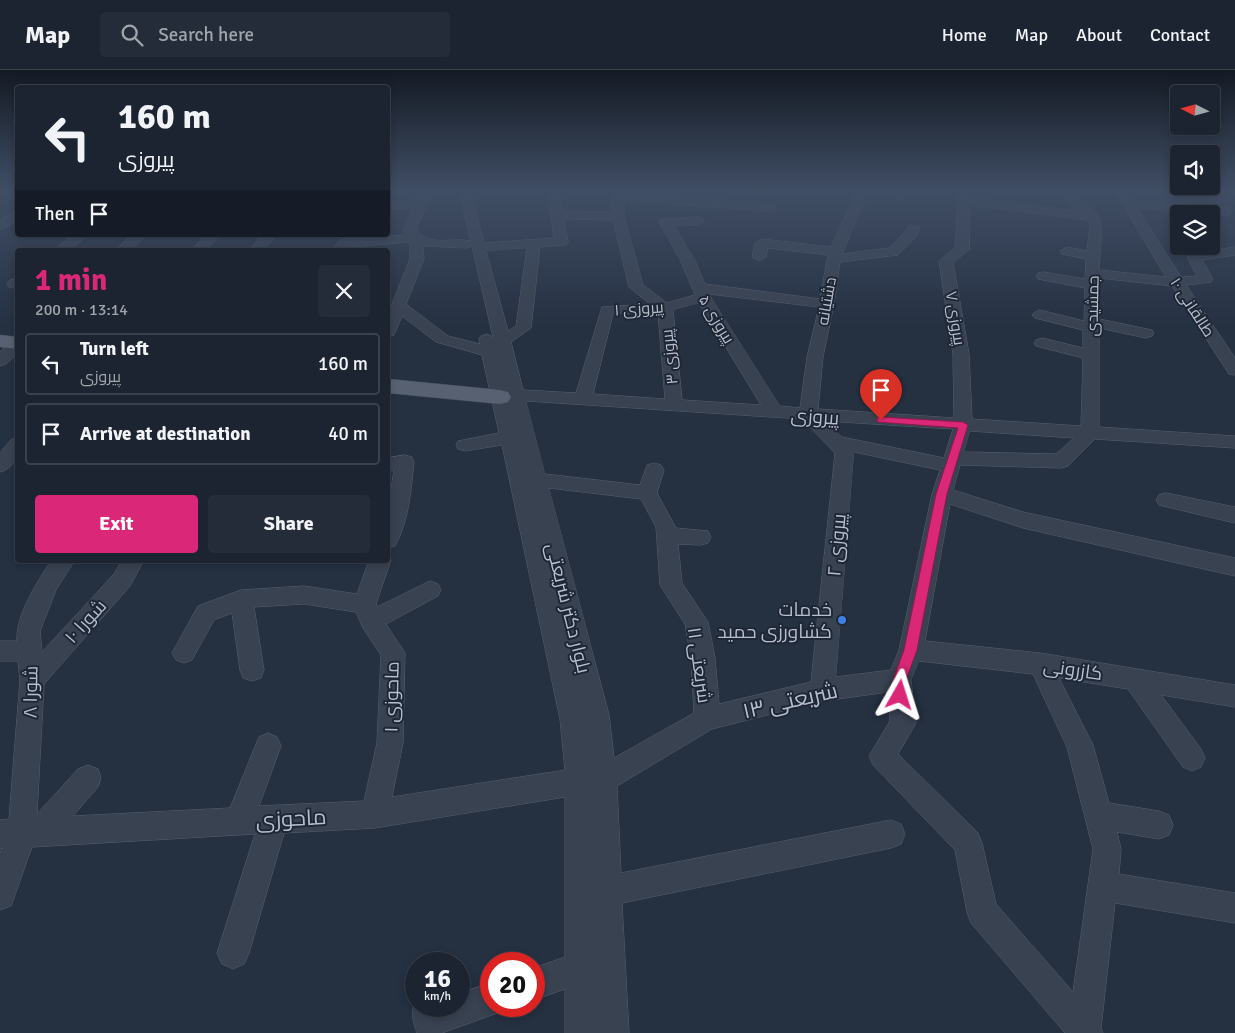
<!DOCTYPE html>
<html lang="en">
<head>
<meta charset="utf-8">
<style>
  body { margin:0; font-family:Signika,Cairo,sans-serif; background:#252c39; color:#f1f3f6; height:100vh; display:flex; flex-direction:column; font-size:19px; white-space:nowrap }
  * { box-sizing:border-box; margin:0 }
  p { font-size:16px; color:#a0a4ab }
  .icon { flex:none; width:28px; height:28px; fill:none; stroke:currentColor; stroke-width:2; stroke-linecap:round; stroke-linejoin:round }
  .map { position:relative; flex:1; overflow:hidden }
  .drawer { position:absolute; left:15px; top:178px; width:375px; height:315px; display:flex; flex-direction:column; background:#1c2431; border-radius:5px; box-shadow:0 2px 8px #0003,0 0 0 1px #3a414d }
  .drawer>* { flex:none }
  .guide { position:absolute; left:15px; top:15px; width:375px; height:152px; border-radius:5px; box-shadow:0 2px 8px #0003,0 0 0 1px #3a414d; background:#1c2431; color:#f1f3f6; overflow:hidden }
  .needle { width:32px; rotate:276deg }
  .tools { position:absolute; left:1170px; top:15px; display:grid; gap:10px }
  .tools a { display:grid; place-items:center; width:50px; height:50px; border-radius:5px; background:#1c2431; box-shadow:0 2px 8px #0003,0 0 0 1px #3a414d; font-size:25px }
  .speed { position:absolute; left:405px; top:882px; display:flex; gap:10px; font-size:25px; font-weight:700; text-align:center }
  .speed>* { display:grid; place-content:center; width:65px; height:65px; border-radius:50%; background:#1c2431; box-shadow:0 2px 8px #0003,0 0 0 1px #3a414d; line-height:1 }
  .speed small { font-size:12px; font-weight:400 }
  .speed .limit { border:8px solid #d22; background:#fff; color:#111 }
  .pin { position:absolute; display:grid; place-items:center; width:42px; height:42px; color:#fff; margin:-51px -21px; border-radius:50% 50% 50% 0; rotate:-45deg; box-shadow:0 0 5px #0007 }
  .pin .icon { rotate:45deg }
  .me { position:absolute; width:55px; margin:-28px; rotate:6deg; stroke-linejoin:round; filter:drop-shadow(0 0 4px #0008) }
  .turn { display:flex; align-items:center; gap:18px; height:105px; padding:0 20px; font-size:22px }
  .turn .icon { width:65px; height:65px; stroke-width:2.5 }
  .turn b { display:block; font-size:35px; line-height:42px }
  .then { display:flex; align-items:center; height:48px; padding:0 20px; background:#0003; gap:10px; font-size:19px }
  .round { display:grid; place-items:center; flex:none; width:52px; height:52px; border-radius:5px; background:#252c39 }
  .overview { display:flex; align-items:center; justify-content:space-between; height:85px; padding:0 20px }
  h1 { font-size:30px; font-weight:800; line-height:38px; color:#db2777 }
  .cta { display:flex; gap:10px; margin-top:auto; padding:10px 20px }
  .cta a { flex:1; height:58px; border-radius:5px; background:#db2777; color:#fff; font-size:20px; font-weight:800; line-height:58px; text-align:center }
  .cta a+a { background:#252c39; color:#f1f3f6 }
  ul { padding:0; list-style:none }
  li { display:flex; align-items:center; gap:15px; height:62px; margin:0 10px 8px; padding:0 10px; border:2px solid #3a414d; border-radius:5px }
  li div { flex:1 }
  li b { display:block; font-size:19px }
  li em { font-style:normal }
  header { display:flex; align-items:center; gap:30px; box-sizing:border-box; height:70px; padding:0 25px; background:#1c2431; border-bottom:1px solid #3a414d }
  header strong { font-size:24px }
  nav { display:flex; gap:28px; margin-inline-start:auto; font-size:18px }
  .search { width:350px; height:45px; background:#252c39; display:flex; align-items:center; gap:12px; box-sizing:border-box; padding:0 18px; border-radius:5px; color:#a0a4ab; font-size:19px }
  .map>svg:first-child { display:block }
</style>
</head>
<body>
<header>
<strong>Map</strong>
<div class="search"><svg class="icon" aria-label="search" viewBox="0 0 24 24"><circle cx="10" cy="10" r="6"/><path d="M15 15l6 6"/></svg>Search here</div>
<nav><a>Home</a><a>Map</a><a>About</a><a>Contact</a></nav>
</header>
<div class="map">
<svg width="1235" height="963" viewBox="0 0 1235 963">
  <rect width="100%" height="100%" fill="#253041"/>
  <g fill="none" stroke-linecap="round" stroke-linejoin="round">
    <!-- minor casing -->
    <g stroke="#57606e" stroke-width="1">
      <path id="minor" d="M421,122H433L417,156V160C430,177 452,167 471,171L459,122H471L484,173L554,168L548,122H560L563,141L612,142V122L774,134L776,137L774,140L770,141L624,131V146L643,215L667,233L695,225L681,191L659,152L660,149L699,147L705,151L699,155L674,156L695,191L705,214L820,229L828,185L768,178L766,187L759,191L752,187L755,173L762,169L831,177L856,122H868L842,184L889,178L904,163L908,156H918L920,159L915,168L898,185L840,192L834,234L823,287L818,339L954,348L953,284L939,191L955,178L958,131L956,122H968L969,128L1078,141L1058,122H1072L1097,144L1102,155L1099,200L1166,207L1115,122H1127L1132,130L1230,138L1232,141L1230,144L1226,145L1137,138L1181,207L1197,206L1187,187L1189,184L1235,177V185L1202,190L1213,209L1211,212L1186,215L1235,288V305L1229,304L1172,216L1099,208V249L1152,260L1154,263L1152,266L1146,268L1099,258V357L1235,366V378L1095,369L1068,396L1061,398L960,395L953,420L1023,442L1235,488V506L1023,458L950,434L925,571L1040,583L1235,615V637L1161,625L1201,679L1205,688L1201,697L1192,701L1183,697L1128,619L1059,608L1093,675L1109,733L1159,741L1169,745L1173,755L1169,765L1159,769L1117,762L1121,779L1119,804L1235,823V853L1115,833L1101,958L1103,963H1065L971,853L967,842L955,780L873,695L869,686L890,651L888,622L823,631L712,659L617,716L621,803L891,750L901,754L905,764L901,774L891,778L622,833L629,963H565V919L534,930V898L565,887V727L375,758L284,763L249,883L244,894L233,899L222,894L217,883L255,764L32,777L11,836L0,840V784L2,778H0V750L9,749L20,610L18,591H0V571H17C15,546 38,510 52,490H75L56,520L40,561L42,582L114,504L122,490H144L130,516L44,614L37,744L78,699L88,695L98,699L101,708L98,717L73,746L230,738L259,667L268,663L277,667L281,676L259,736L364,731L377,673L381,585L363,558L356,542L304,534L254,537L264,600L261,608L252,611L243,608L240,600L232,543L214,550L192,590L184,593L176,590L172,583L198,536L241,520L304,516L357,524L369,490H388V484L391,490L376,534L377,537L430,511L438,514L441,520L438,526L386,554L405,583L403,673L392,727L565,700L560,649L502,375L465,381L458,379L456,375L458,371L499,363L482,285L436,272L402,246L394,265L388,267V244L410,189V172L349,177L346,180H332L340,170L345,169L407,165L403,160L413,138L388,139V131L417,130ZM970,135L1087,150L1090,155L1087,181L1067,177L1060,181L1062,184L1086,189L1085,209L1043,202L1038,203L1036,206L1038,209L1043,210L1085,218L1084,251L1040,240L1035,242L1032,245L1035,248L1083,260V278L1042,268L1036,270L1034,273L1036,276L1083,288L1081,356L972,349L969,284L953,192L969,180ZM564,149L613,150L629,217L650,234L602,237L576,323L523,320L511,272L531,258L540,177L566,175L568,172ZM423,176L466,178L472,176L493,267L487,264L481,266L479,269L480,274L448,266L406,234L424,189ZM527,178L516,256L508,261L486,181ZM709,224L819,237L807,287L800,338L780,336ZM699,233L761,335L682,330L673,240ZM658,243L665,329L593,324L613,244ZM526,331L802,349L835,383L811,612L719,634L715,588L708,552L682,513L678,474L701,475L708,473L711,467L708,461L676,458L657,423L664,400L661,395L654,393L647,395L640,415L545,404ZM825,351L953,359L944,388L842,367ZM970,361L1074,368L1056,384L964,382ZM854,382L940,400L932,424L899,580L891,600L836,607ZM549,418L641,429L656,457L660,515L685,554L691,588L694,643L614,688L609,645ZM919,591L1033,604L1067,677L1093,779L1073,922L996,834L982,773L978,763L898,684L916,653L911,610Z
        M894,122H906V125L900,129L896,128Z
        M18,140V150L0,160V150Z
        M73,165H88L70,180H54Z
        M132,165H147L131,180H116Z
        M206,165H220L206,180H192Z
        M262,165H276L264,180H250Z
        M18,208V217H9L7,214L9,211Z
        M12,274L18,276V283L6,294L0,296V282L6,276Z
        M18,368C18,383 17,397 0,402V383L11,370Z
        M405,385L412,387L414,392C411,420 409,451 395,476L388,478V439L394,400H388V388Z
        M1166,423L1235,437V453L1159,435L1156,430L1159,425Z
        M491,913V936H504L503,941L442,963H417C412,950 411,940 416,927V936H459V924Z"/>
    </g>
    <!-- major casing -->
    <g stroke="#434b5a" stroke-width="1">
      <path id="major" d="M0,265L18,267V279L0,277Z
        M388,309L500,320L508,322L511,327L508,332L500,334L388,323Z"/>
    </g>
    <!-- minor -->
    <use href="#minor" fill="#394251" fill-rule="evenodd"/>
    <!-- major -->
    <use href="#major" fill="#576171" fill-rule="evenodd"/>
  </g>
  <!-- sky -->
  <linearGradient id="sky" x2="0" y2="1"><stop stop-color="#141a24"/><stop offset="0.47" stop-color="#404e65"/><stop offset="1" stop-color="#404e65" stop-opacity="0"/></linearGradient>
  <rect width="1235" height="257" fill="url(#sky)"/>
  <!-- route -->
  <path fill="#db2777" stroke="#8e194d" d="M881,347L963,352L968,355L947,424L917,580L906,610L907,625L905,629L900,631L896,629L893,610L904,580L936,424L958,358L877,352V348Z"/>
  <!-- markers -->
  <circle fill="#3f7fe0" stroke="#1e2736" stroke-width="2" cx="842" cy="550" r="5"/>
  <g text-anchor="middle" stroke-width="4" stroke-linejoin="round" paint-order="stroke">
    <!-- far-street labels -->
    <g font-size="16" fill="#b6bdcb" stroke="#1e2736">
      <text transform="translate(826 231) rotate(-80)" y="6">دشتیانه</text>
      <text transform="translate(1092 236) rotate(-89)" y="6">جمشیدی</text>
      <text transform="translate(1193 237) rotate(57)" y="6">طالقانی ۱۰</text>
      <text transform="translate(639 238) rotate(-4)" y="6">پیروزی ۱</text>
      <text transform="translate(956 248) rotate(81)" y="6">پیروزی ۷</text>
      <text transform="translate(717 249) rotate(59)" y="6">پیروزی ۵</text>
      <text transform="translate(669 287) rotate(-96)" y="6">پیروزی ۳</text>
    </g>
    <!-- street labels -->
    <g font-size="19" fill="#b6bdcb" stroke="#1e2736">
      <text transform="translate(815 346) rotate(4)" y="7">پیروزی</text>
      <text transform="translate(836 475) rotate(-85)" y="7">پیروزی ۲</text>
      <text transform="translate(569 538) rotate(76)" y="7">بلوار دکتر شریعتی</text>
      <text transform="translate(85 551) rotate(-48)" y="7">شورا ۱۰</text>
      <text transform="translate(700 595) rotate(82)" y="7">شریعتی ۱۱</text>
      <text transform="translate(1073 599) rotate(8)" y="7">کازرونی</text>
      <text transform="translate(30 622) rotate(-89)" y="7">شورا ۸</text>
      <text transform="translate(391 627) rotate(-89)" y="7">ماحوزی ۱</text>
    </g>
    <!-- poi labels -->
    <g font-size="19" fill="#b6bdcb" stroke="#1e2736" text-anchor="end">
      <text x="832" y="546">خدمات<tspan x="832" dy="22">کشاورزی حمید</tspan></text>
    </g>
    <!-- near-street labels -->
    <g font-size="22" fill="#b6bdcb" stroke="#1e2736">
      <text transform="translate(790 630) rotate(-13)" y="8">شریعتی ۱۳</text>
      <text transform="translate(291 748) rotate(-3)" y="8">ماحوزی</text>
    </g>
  </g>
</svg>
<div class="tools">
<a><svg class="needle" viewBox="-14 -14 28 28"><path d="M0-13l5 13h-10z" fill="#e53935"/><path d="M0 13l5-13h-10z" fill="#a0a4ab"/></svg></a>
<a><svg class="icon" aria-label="sound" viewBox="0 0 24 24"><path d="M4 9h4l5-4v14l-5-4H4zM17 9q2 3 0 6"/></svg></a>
<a><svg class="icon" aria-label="layers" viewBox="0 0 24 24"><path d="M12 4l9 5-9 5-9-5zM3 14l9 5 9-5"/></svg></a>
</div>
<div class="speed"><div>16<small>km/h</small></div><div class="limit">20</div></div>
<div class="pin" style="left:881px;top:350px;background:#d93025"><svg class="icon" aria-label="arrive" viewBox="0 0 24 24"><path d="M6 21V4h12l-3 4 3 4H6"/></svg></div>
<svg class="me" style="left:900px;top:625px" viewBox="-20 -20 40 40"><path d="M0-17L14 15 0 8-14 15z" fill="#db2777" stroke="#fff" stroke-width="4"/></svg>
<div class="guide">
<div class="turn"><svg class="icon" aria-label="left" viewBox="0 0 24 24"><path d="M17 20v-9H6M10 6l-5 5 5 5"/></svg><div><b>160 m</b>پیروزی</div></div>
<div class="then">Then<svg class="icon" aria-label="arrive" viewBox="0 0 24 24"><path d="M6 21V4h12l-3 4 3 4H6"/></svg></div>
</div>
<section class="drawer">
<div class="overview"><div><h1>1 min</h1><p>200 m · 13:14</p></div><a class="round"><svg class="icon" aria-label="close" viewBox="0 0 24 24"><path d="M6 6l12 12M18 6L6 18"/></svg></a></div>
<ul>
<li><svg class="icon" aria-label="left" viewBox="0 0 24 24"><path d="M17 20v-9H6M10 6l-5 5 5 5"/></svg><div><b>Turn left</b><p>پیروزی</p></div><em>160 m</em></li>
<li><svg class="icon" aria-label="arrive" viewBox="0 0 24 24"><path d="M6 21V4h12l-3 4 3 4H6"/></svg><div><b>Arrive at destination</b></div><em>40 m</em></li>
</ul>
<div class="cta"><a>Exit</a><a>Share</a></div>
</section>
</div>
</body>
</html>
